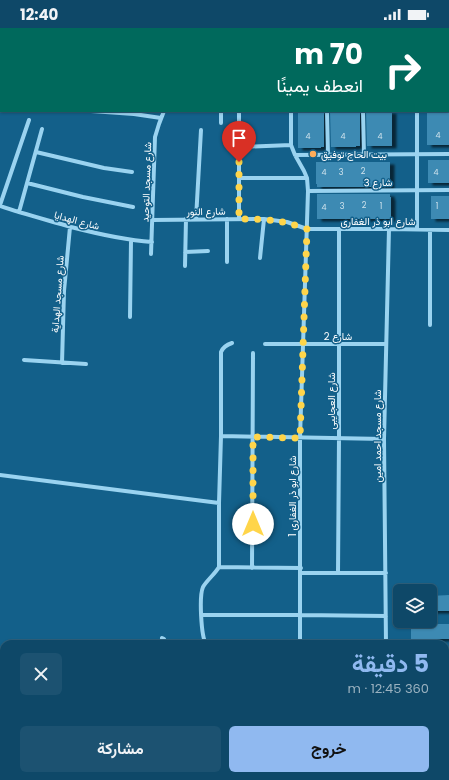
<!DOCTYPE html>
<html lang="ar">
<head>
<meta charset="utf-8">
<style>
  body { margin:0; font-family:Poppins,Vazirmatn,sans-serif; background:#1c5271; color:#f1f3f6; direction:rtl; height:100vh; display:flex; flex-direction:column; font-size:15px; white-space:nowrap }
  * { box-sizing:border-box; margin:0 }
  p { font-size:13px; color:#9bb2c0 }
  .icon { flex:none; width:22px; height:22px; fill:none; stroke:currentColor; stroke-width:2; stroke-linecap:round; stroke-linejoin:round }
  .map { position:relative; flex:1; overflow:hidden; direction:ltr }
  .drawer { position:absolute; left:0px; top:612px; width:449px; height:140px; display:flex; flex-direction:column; background:#0e4868; border-radius:12px 12px 0 0; box-shadow:0 1px 3px #0004,0 0 0 1px #2e607c; direction:rtl }
  .drawer>* { flex:none }
  .guide { position:absolute; left:0px; top:0px; width:449px; height:84px; box-shadow:0 1px 3px #0004,0 0 0 1px #2e607c; direction:rtl; background:#00695c; color:#fff; overflow:hidden }
  .fabs { position:absolute; left:393px; top:556px; display:grid; gap:8px }
  .fabs a { display:grid; place-items:center; width:44px; height:44px; border-radius:6px; background:#0e4868; box-shadow:0 1px 3px #0004,0 0 0 1px #2e607c; font-size:20px }
  .pin { position:absolute; display:grid; place-items:center; width:34px; height:34px; color:#fff; margin:-41px -17px; border-radius:50% 50% 50% 0; rotate:-45deg; box-shadow:0 0 4px #0007 }
  .pin .icon { rotate:45deg }
  .me { position:absolute; width:44px; margin:-22px; rotate:0deg; stroke-linejoin:round; filter:drop-shadow(0 0 3px #0008) }
  .turn { display:flex; align-items:center; gap:14px; height:84px; padding:0 20px; font-size:18px }
  .turn .icon { width:52px; height:52px; stroke-width:2.5 }
  .turn b { display:block; font-size:28px; line-height:34px }
  .round { display:grid; place-items:center; flex:none; width:42px; height:42px; border-radius:6px; background:#1c5271 }
  .overview { display:flex; align-items:center; justify-content:space-between; height:68px; padding:0 20px }
  h1 { font-size:24px; font-weight:700; line-height:30px; color:#90b9f0 }
  .primary-button { display:flex; gap:8px; margin-top:auto; padding:8px 20px }
  .primary-button a { flex:1; height:46px; border-radius:6px; background:#90b9f0; color:#111; font-size:16px; font-weight:700; line-height:46px; text-align:center }
  .primary-button a+a { background:#1c5271; color:#f1f3f6 }
  .status { display:flex; justify-content:space-between; align-items:center; height:28px; padding:0 20px; background:#0e4868; direction:ltr }
  .status svg { height:11px; fill:currentColor }
  .map>svg:first-child { display:block }
</style>
</head>
<body>
<div class="status"><b>12:40</b><svg viewBox="0 0 49 12"><path d="M0 12V9h3v3zM5 12V6h3v6zM10 12V3h3v9zM15 12V0h3v12zM26 1h20v11H26zM47 4h2v5h-2z"/></svg></div>
<div class="map">
<svg width="449" height="752" viewBox="0 0 449 752">
  <defs>
    <filter id="shadow"><feDropShadow dx="4.5" dy="2.5" stdDeviation="1" flood-color="#0009"/></filter>
  </defs>
  <rect width="100%" height="100%" fill="#13608a"/>
  <!-- building -->
  <path fill="#3c8ab3" filter="url(#shadow)" d="M298,83H324V119H321V120H298Z
    M330,83H360V118H356V119H331Z
    M366,83H392V118H367Z
    M427,83H449V117H427Z
    M428,132H449V155H428Z
    M316,134H390V159H317V156H316Z
    M317,166H390V169H391V191H317Z
    M431,168H449V191H431Z
    M449,567V583H430V568Z
    M411,593H428V596H449V611H411Z"/>
  <g fill="none" stroke-linecap="round" stroke-linejoin="round">
    <!-- street -->
    <path stroke="#9ad3f0" stroke-width="4" d="M154,0L160,1
      M291,0V1
      M326,0V1
      M363,0V1
      M408,0L409,1
      M15,1V0
      M89,1V0
      M139,1V0
      M169,1L170,0
      M417,1V0
      M448,35H449
      M0,60L1,56
      M91,83L134,86L161,90
      M239,83V191
      M291,83V117L295,127L304,143L307,150L308,163L300,410V616
      M327,83L328,127
      M363,83L364,127
      M221,95V83
      M239,119L291,117
      M36,124L104,140L132,144
      M295,127L449,126
      M239,150H307
      M27,155L83,169L133,179
      M308,163L449,162
      M0,177L29,92
      M0,178C23,186 47,192 71,199C98,206 124,212 152,214
      M19,184L42,101
      M196,191L201,102
      M227,191V234
      M152,192L264,191L287,194L307,201H389L449,202
      M417,201V83
      M185,224L208,223
      M151,226L155,109L159,96L164,83
      M260,230L264,191
      M185,238L186,191
      M130,289L131,213
      M430,297V202
      M265,316H386
      M24,332L86,336
      M62,335L64,263L70,199
      M221,408L384,411
      M0,447L219,475
      M219,539V475L221,408V324C223,319 226,317 232,315
      M219,539L301,540
      M252,540L253,325
      M300,545H386
      M338,545L339,410V201
      M201,587H300L386,588
      M162,610L164,611L166,616
      M206,616C201,608 199,568 203,559C207,552 215,546 219,539
      M386,616L384,411L389,201
      M445,626H449
      M263,748L293,749L323,752
      M387,748V752
      M169,749L185,752
      M193,752L194,748
      M227,752L228,748
      M340,752V748
      M430,752V748"/>
  </g>
  <g fill="none" stroke-linecap="round" stroke-linejoin="round">
    <!-- route -->
    <path stroke="#ffd54a" stroke-width="7" stroke-dasharray="0 12.6" d="M239,134V191C266,191 282,192 307,201L300,410L253,409V496"/>
  </g>
  <!-- markers -->
  <circle fill="#ffac59" stroke="#13608a" stroke-width="1.5" cx="313" cy="126" r="4"/>
  <g text-anchor="middle" stroke-width="3" stroke-linejoin="round" paint-order="stroke">
    <!-- number labels -->
    <g font-size="8" fill="#cee2ec">
      <text x="438" y="110">4</text>
      <text x="308" y="111">4</text>
      <text x="343" y="111">4</text>
      <text x="380" y="111">4</text>
      <text x="363" y="146">2</text>
      <text x="324" y="147">4</text>
      <text x="341" y="147">3</text>
      <text x="436" y="147">4</text>
      <text x="364" y="180">2</text>
      <text x="342" y="181">3</text>
      <text x="381" y="181">1</text>
      <text x="437" y="181">1</text>
      <text x="324" y="182">4</text>
    </g>
    <!-- poi labels -->
    <g font-size="10" fill="#fff" stroke="#13608a" text-anchor="start">
      <text x="321" y="130">بيت الحاج توفيق</text>
    </g>
    <!-- street labels -->
    <g font-size="10" fill="#fff" stroke="#13608a">
      <text transform="translate(146 154) rotate(-88)" y="4">شارع مسجد التوحيد</text>
      <text transform="translate(378 154) rotate(-1)" y="4">شارع 3</text>
      <text transform="translate(206 183) rotate(-1)" y="4">شارع النور</text>
      <text transform="translate(77 192) rotate(15)" y="4">شارع الهدايا</text>
      <text x="378" y="197">شارع ابو ذر الغفارى</text>
      <text transform="translate(57 266) rotate(-86)" y="4">شارع مسجد الهداية</text>
      <text x="338" y="312">شارع 2</text>
      <text transform="translate(331 373) rotate(-90)" y="4">شارع العجايبى</text>
      <text transform="translate(377 408) rotate(-90)" y="4">شارع مسجد احمد امين</text>
      <text transform="translate(292 468) rotate(-90)" y="4">شارع ابو ذر الغفارى 1</text>
    </g>
  </g>
</svg>
<div class="fabs">
<a><svg class="icon" aria-label="layers" viewBox="0 0 24 24"><path d="M12 4l9 5-9 5-9-5zM3 14l9 5 9-5"/></svg></a>
</div>
<div class="pin" style="left:239px;top:134px;background:#d93025"><svg class="icon" aria-label="arrive" viewBox="0 0 24 24"><path d="M6 21V4h12l-3 4 3 4H6"/></svg></div>
<svg class="me" style="left:253px;top:496px" viewBox="-20 -20 40 40"><circle r="19" fill="#fff"/><path d="M0-13L10 11 0 6-10 11z" fill="#ffd54a"/></svg>
<div class="guide">
<div class="turn"><svg class="icon" aria-label="right" viewBox="0 0 24 24"><path d="M7 20v-9h11M14 6l5 5-5 5"/></svg><div><b>70 m</b>انعطف يمينًا</div></div>
</div>
<section class="drawer">
<div class="overview"><div><h1>5 دقيقة</h1><p>360 m · 12:45</p></div><a class="round"><svg class="icon" aria-label="close" viewBox="0 0 24 24"><path d="M6 6l12 12M18 6L6 18"/></svg></a></div>
<div class="primary-button"><a>خروج</a><a>مشاركة</a></div>
</section>
</div>
</body>
</html>
